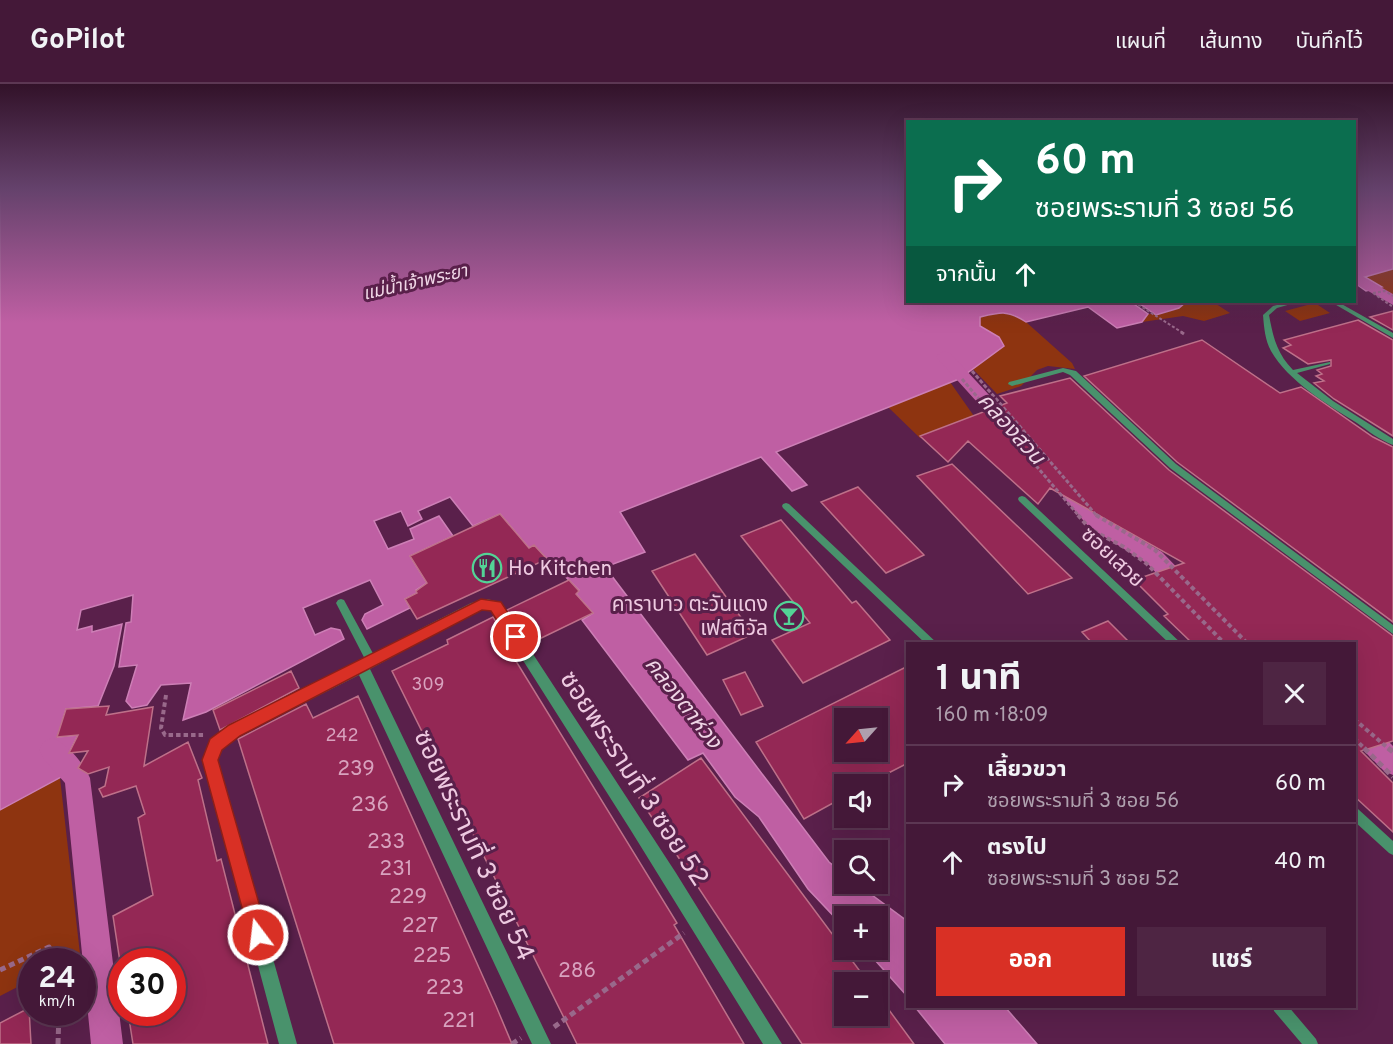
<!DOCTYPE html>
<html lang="th">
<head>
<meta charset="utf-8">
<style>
  body { margin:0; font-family:Overpass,"Noto Sans Thai",sans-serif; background:#4e2543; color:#f1f3f6; height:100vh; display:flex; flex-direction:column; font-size:22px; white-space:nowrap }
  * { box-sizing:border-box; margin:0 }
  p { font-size:20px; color:#afa0ae }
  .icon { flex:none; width:33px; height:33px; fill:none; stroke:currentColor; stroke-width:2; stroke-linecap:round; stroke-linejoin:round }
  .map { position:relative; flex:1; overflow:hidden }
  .side { position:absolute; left:906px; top:558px; width:450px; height:366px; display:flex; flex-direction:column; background:#441838; border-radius:0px; box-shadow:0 6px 24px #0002,0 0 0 2px #5c3753 }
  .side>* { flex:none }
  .top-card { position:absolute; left:906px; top:36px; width:450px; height:183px; border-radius:0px; box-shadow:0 6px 24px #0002,0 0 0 2px #5c3753; background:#0b6e4f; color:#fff; overflow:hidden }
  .needle { width:39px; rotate:243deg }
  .tools { position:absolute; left:834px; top:624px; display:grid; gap:12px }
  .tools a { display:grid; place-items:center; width:54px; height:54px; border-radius:0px; background:#441838; box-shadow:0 6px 24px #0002,0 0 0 2px #5c3753; font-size:30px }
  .speed { position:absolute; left:18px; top:864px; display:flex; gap:12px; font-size:30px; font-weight:700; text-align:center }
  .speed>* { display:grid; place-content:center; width:78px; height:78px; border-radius:50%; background:#441838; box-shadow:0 6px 24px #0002,0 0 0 2px #5c3753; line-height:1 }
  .speed small { font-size:15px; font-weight:400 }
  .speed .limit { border:9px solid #d22; background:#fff; color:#111 }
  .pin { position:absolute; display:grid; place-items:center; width:51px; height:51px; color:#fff; margin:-26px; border:3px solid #fff; border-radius:50%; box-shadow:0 2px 6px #0007 }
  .me { position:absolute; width:66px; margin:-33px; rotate:345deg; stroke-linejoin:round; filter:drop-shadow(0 0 4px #0008) }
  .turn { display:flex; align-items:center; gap:21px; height:126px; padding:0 30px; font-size:27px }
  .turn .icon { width:78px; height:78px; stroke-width:2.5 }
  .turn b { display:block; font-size:42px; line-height:51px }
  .then { display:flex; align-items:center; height:57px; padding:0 30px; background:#0003; gap:12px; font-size:22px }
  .round { display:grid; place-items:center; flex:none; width:63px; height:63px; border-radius:0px; background:#4e2543 }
  .overview { display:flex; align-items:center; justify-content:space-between; height:102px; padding:0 30px }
  h1 { font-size:36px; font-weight:700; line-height:45px }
  .cta { display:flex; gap:12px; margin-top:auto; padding:12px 30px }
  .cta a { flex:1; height:69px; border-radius:0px; background:#d93025; color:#fff; font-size:24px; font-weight:700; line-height:69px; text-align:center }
  .cta a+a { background:#4e2543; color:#f1f3f6 }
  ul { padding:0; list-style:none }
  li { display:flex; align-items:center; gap:18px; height:78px; padding:0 30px; border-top:2px solid #5c3753 }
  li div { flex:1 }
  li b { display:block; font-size:22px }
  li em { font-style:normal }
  header { display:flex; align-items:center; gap:36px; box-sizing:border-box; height:84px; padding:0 30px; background:#441838; border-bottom:2px solid #5c3753 }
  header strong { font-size:28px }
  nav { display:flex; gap:33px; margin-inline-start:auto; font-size:21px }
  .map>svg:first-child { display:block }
</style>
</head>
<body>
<header>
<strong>GoPilot</strong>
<nav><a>แผนที่</a><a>เส้นทาง</a><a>บันทึกไว้</a></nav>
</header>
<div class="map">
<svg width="1393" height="960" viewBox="0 0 1393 960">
  <rect width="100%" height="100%" fill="#5a204b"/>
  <!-- green -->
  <path fill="#8e3410" d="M1393,185V211L1364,193Z
    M1186,218H1213L1230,229L1204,237L1183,232L1142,238L1148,230C1162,231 1176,227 1186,218Z
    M1315,219L1330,229L1300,237L1285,227Z
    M999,229H1013L1026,238L1072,279L1075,285L1048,282L1037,286L1021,302L997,310L972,284L988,275L999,253L980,242V233Z
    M950,298L976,335L920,354L888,323Z
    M60,694L80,870L67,877L32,878L31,896L0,912V726Z"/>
  <!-- water -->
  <path fill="#bf5fa3" stroke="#cd7fb6" stroke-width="1.5" d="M0,105H907L908,218H1131L1148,230L1142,238L1117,244L1088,223L1026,238C1008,226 1001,228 980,233V242L999,253L1004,262L959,295L776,368L807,401L792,407L761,373L620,428L645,468L605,483L829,778L844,790V800H857L907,837V912L866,866H878V832H844V843L808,805L759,733L735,713L703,669L688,676L582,536L593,529L576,510L579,506L534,462L529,464L500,430L473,442L450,413L418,427L422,435L408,442L401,427L374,437L388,465L414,455L410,445L439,432L453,452L410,472L427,499L416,506L417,509L405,515L410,524L367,545L362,536L365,530L383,521L370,496L303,524L315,551L331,544L340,546L344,555L206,628L183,636L191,599L161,601L147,621L132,624L126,617L137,581L119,583L126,539L131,538L133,511L81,526L77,546L92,542V548L122,540L114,582L98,622L66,625L58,653L78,651L66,675L78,684L0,726Z
    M1354,105H1393V185L1365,193L1382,203L1366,207L1355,199Z
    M1137,218H1186L1179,224L1156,231Z
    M915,923H1005L1037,960H945Z"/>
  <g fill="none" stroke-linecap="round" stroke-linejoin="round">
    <!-- canal -->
    <path fill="#bf5fa3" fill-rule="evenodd" d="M1354,188L1393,210V221L1354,199Z
      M944,267L950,269L1018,342L1021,346L1018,350H1006L938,275L936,272Z
      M1062,393L1069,395L1103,433L1162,468L1193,500L1196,506L1193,512L1185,515L1177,512L1148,480L1089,443L1052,400L1055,395Z
      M1357,632L1366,635L1393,662V691L1384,687L1354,657V633Z
      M52,654C68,660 83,679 90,694L123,960H91L65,699L43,674L39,666L43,658Z"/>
  </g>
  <!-- building -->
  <path fill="#942855" stroke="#be7089" stroke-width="1.5" fill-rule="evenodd" d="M1393,227V246L1370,233Z
    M1358,236L1393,256V352L1334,315L1314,299L1324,297L1316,292L1322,290L1317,286L1331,282V276L1308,280L1283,264L1291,261L1284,256Z
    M1202,256L1280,309L1301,303L1373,353L1393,363V538L1177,378L1084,292Z
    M1070,294L1169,386L1393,552V657L1361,667L1393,699V748L1354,712V560L1191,558L1164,532L1168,530L1134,496L1184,479L1050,404L1038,420L968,357L948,378L920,352L1007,319L1000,312Z
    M952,380L1072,494L1028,510L917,392Z
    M858,403L924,471L886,489L821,418Z
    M500,430L529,464L534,461L547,475L417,535L405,515L417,509L416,507L427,499L410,472Z
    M781,436L852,519L856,517L890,556L803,599L772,556L810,539L741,452Z
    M695,470L753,550L707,571L652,487Z
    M569,496L579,507L576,510L593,529L529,560L507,526Z
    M493,533L515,567L511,569L677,839L674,841L744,960H577L392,587L448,560L447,556Z
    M1108,537L1131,560H1093L1082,548Z
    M908,582V679L867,700H844V713L804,735L756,658ZM844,634H878V668H844Z
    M291,587L299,604L220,646L213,626Z
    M745,588L763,622L741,631L723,596Z
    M358,612L496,922L512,960H334L238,655L306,620L313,634Z
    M109,622L106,631L153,623L144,682L188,658L202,694L198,696L217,777L221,775L268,960H133L128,928H172V878H120L113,832L153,811L138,734L145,730L136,702L103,713L99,705L105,702L109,683L88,690L78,684L88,667L69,669L78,651L57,653L66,625Z
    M701,674L868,898H844V932H878V911L914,960H802L639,714Z
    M29,924L31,960H0V939Z"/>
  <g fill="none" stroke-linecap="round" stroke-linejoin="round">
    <!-- path-far3 -->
    <path stroke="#99698b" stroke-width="2" stroke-dasharray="3 2" stroke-linecap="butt" d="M1373,209L1393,223
      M1373,209L1385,207L1393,212
      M1134,218L1183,249"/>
    <!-- path-far2 -->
    <path stroke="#99698b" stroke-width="3" stroke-dasharray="4 2" stroke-linecap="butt" d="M1181,248L1184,250
      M972,287L1097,432
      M962,295L1079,432"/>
    <!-- path-far1 -->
    <path stroke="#99698b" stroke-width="4" stroke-dasharray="4.5 3" stroke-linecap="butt" d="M1078,431L1090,445L1124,463L1147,480L1225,560
      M1096,431L1155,466L1248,560
      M166,611L161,644L165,651H205
      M1354,635L1389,665
      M1354,654L1365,665"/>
    <!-- path -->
    <path stroke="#99698b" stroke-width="5" stroke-dasharray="6 4" stroke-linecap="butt" d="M1364,664L1393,693
      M1388,664L1393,668
      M0,886L49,863L57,878
      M554,943L684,849
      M58,960L59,928
      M512,960L521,954"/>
    <!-- lane -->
    <path fill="#49926c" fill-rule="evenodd" d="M1289,218H1298L1277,224L1269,231C1273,253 1277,270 1293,286L1330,278V280L1297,289L1333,317L1393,355V361C1380,356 1368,347 1357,339C1328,321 1288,297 1271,267C1265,256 1264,243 1263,231L1273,222Z
      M1331,218H1338L1393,249V254Z
      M1063,284L1076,287L1176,380L1393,541V550L1170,384L1070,291L1063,288L1012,302L1008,300L1009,298Z
      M1022,412L1025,413L1182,560H1170L1019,417L1018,415L1019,413Z
      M786,419L789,420L938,560H926L783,424L782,422L783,420Z
      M341,515L344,516L376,575L377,578L376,581L372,582L368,581L336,519L338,516Z
      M1354,724L1358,725L1393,757V771L1389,769L1354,737Z
      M1273,922H1288L1316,955L1318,960H1302L1274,927Z"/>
    <!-- street -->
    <path fill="#49926c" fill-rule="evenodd" d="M487,515L499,518L676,789L782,960H763L630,745L491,526L478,527L370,585L551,960H532L359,591L235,654L224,663L217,676L297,960H279L203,676C207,660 216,651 230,642L471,519Z"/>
  </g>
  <!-- sky -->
  <linearGradient id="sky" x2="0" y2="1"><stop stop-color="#321229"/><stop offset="0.44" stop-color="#65426c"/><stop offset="1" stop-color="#65426c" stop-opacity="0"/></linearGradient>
  <rect width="1393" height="239" fill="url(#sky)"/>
  <!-- route -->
  <path fill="#d93025" stroke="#8d1f18" stroke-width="1.5" d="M481,515L501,518L521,549L523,553L521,557H510L491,527L482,526L240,652L222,666L218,676L268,851L265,857L258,860L251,857L202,676L210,655L229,641Z"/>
  <!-- icons -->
  <defs>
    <g id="restaurant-ring" transform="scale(1.5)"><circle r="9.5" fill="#5a204b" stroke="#53d396" stroke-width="1.5"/><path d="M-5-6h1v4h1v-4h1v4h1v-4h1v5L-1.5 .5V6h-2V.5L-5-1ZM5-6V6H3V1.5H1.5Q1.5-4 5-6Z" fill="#53d396"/></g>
    <g id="bar-ring" transform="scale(1.5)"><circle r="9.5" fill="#5a204b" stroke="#53d396" stroke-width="1.5"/><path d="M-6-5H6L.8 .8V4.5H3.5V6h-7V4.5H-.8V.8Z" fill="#53d396"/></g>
  </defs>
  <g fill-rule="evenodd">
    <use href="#restaurant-ring" x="487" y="484"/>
    <use href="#bar-ring" x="789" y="532"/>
  </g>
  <g text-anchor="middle" stroke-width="6" stroke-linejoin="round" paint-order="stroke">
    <!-- far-water labels -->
    <g font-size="18" font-style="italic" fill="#efd6e6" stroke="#5a204b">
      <text transform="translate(415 198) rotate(-13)" y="6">แม่น้ำเจ้าพระยา</text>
    </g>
    <!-- number labels -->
    <g font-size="18" fill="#d8a2be">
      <text x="428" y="606">309</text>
      <text x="342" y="657">242</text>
    </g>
    <!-- street labels -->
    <g font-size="21" fill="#eecae1" stroke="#5a204b">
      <text transform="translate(1113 473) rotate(43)" y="7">ซอยเสวย</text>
    </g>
    <!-- poi labels -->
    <g font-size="21" fill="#eecae1" stroke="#5a204b" text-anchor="start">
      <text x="508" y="491">Ho Kitchen</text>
      <text x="768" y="527" text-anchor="end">คาราบาว ตะวันแดง<tspan x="768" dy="24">เฟสติวัล</tspan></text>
    </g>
    <!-- near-number labels -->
    <g font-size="21" fill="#d8a2be">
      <text x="356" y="691">239</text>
      <text x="370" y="727">236</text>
      <text x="386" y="764">233</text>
      <text x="396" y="791">231</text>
      <text x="408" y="819">229</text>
      <text x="420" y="848">227</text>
      <text x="432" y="878">225</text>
      <text x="577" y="893">286</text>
      <text x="445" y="910">223</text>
      <text x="459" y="943">221</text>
    </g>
    <!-- water labels -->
    <g font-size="22" font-style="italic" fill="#efd6e6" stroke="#5a204b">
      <text transform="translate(1012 344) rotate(48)" y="8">คลองสวน</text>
      <text transform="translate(684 618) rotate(52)" y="8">คลองตาห่วง</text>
    </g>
    <!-- near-street labels -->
    <g font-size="26" fill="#eecae1" stroke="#5a204b">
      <text transform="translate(635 694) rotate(57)" y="9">ซอยพระรามที่ 3 ซอย 52</text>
      <text transform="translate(475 761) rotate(65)" y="9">ซอยพระรามที่ 3 ซอย 54</text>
    </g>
  </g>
</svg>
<div class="tools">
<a><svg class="needle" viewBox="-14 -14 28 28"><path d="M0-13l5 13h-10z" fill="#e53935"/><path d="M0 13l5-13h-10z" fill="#afa0ae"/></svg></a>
<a><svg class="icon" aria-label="sound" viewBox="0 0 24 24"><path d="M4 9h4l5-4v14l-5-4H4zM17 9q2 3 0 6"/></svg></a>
<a><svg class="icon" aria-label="search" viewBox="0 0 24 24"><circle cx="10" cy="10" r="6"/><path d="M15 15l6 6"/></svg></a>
<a>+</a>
<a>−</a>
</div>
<div class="speed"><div>24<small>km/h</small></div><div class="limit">30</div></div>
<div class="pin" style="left:516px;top:553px;background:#d93025"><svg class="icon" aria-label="arrive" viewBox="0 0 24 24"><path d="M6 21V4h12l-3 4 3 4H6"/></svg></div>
<svg class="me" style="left:258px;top:851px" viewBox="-20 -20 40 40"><circle r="17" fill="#d93025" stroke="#fff" stroke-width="3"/><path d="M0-11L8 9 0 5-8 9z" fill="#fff"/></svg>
<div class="top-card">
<div class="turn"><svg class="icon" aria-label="right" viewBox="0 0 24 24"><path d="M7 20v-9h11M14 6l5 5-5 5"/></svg><div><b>60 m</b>ซอยพระรามที่ 3 ซอย 56</div></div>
<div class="then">จากนั้น<svg class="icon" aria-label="ahead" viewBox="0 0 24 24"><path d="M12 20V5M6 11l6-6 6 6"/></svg></div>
</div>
<section class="side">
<div class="overview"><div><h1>1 นาที</h1><p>160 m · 18:09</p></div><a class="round"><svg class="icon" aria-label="close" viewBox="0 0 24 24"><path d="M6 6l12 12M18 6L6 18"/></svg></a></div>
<ul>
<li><svg class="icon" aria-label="right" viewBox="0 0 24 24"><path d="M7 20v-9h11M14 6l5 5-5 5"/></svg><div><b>เลี้ยวขวา</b><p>ซอยพระรามที่ 3 ซอย 56</p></div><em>60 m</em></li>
<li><svg class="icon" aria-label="ahead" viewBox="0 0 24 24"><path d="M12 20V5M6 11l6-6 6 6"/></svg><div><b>ตรงไป</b><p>ซอยพระรามที่ 3 ซอย 52</p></div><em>40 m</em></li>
</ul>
<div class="cta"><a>ออก</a><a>แชร์</a></div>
</section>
</div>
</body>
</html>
